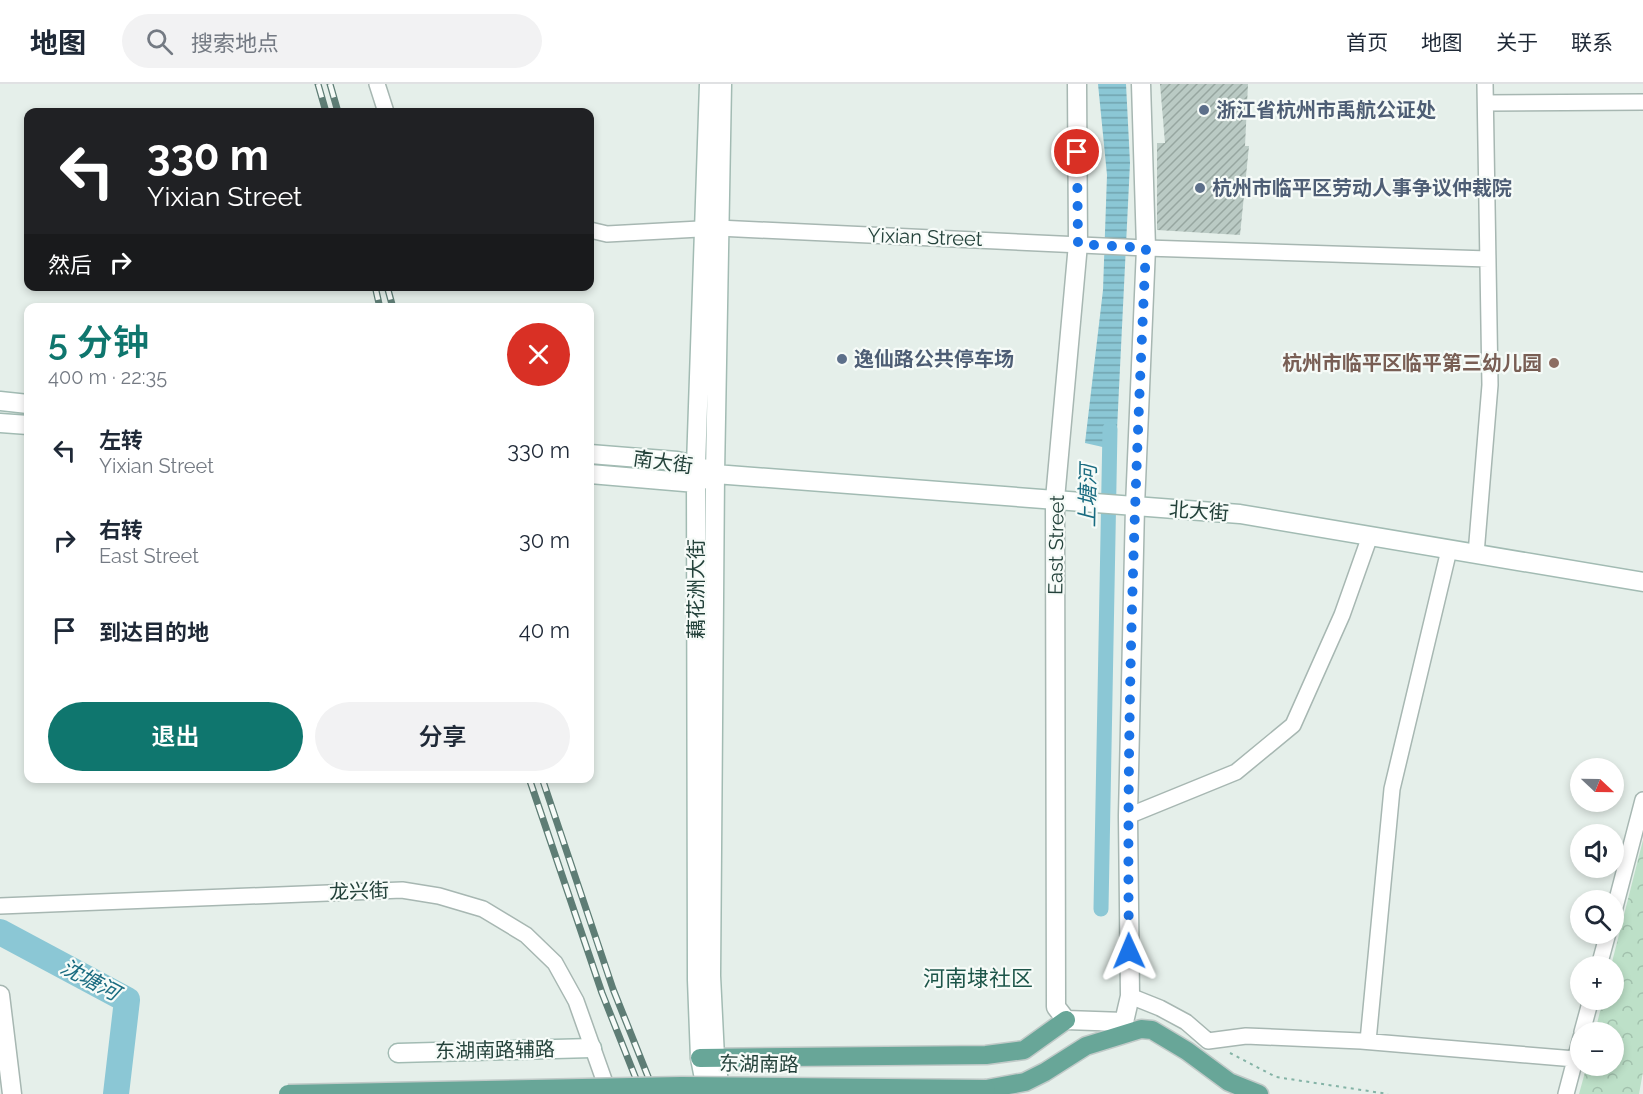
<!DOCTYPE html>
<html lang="zh">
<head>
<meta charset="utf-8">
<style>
  body { margin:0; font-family:Raleway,"Noto Sans SC",sans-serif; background:#f2f2f3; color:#1f2937; height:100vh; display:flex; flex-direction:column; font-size:22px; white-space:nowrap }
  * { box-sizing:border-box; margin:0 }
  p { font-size:20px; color:#747a83 }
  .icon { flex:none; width:33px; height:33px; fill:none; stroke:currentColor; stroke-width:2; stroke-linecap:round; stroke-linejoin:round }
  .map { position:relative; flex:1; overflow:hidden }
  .side { position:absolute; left:24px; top:219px; width:570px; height:480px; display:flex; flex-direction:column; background:#fff; border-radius:12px; box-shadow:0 3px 9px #0003 }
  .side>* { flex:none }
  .guide { position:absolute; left:24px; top:24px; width:570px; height:183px; border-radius:12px; box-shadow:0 3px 9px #0003; background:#202124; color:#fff; overflow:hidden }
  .needle { width:39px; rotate:112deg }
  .controls { position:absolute; left:1570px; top:674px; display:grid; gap:12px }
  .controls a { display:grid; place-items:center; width:54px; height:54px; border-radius:50%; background:#fff; box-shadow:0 3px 9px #0003; font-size:30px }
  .pin { position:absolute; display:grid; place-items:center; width:51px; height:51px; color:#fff; margin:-26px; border:3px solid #fff; border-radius:50%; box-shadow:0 2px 6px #0007 }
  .me { position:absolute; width:66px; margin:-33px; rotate:359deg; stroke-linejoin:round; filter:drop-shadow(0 0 4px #0008) }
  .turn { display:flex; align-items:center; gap:21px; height:126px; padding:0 24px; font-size:27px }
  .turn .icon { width:78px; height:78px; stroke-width:2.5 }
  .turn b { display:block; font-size:42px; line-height:51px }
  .then { display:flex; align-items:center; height:57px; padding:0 24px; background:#0003; gap:12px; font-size:22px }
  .round { display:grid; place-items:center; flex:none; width:63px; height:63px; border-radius:32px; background:#f2f2f3 }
  .overview { display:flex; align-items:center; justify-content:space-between; height:102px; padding:0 24px }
  h1 { font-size:36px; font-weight:600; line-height:45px; color:#0f766e }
  .action { display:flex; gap:12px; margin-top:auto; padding:12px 24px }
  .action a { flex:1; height:69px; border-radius:36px; background:#0f766e; color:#fff; font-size:24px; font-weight:600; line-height:69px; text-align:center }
  .action a+a { background:#f2f2f3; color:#1f2937 }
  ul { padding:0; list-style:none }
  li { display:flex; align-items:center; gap:18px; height:90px; padding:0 24px }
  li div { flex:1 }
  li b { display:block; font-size:22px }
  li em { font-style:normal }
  header { display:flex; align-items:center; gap:36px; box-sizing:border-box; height:84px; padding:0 30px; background:#fff; border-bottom:2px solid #e0e1e3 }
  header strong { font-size:28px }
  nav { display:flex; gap:33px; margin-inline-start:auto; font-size:21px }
  .search { width:420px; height:54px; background:#f2f2f3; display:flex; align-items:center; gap:15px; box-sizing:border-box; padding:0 21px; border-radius:33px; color:#747a83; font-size:22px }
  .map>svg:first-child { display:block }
</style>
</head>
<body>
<header>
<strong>地图</strong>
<div class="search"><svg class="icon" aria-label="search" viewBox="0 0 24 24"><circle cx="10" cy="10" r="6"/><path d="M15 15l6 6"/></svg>搜索地点</div>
<nav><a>首页</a><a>地图</a><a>关于</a><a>联系</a></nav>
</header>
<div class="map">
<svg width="1643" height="1010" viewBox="0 0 1643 1010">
  <defs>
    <pattern id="park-crowns" width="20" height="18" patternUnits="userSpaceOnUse" patternTransform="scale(1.5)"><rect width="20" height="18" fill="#bde0c8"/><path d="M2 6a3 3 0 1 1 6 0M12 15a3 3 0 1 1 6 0" fill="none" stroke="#a2c1ad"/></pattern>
    <pattern id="water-rules" width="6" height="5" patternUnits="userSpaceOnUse" patternTransform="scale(1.5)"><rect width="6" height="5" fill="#8bc7d5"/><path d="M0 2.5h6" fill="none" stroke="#71a3ae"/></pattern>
    <pattern id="building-hatch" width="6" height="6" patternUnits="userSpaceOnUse" patternTransform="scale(1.5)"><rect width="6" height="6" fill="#bacac4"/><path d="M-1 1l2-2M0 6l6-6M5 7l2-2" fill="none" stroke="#97a6a0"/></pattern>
  </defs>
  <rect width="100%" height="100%" fill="#e5efea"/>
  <!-- park -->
  <path fill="url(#park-crowns)" d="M1643,756V988L1639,1010H1579L1587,981H1614V948H1595L1603,915H1614V882H1611Z"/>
  <!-- water -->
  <path fill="url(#water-rules)" d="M1098,0H1126L1130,79L1116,366L1085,359L1103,206L1107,91Z"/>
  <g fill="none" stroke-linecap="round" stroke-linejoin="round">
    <!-- canal -->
    <path stroke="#8bc7d5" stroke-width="15" d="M1101,825L1110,345"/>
    <!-- river -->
    <path stroke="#8bc7d5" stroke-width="26" d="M0,848L127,916L116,1010"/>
  </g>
  <!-- building -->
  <path fill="url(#building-hatch)" d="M1160,0H1248L1245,62H1249L1240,151L1157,146V59H1165Z"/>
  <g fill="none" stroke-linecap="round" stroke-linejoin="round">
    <!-- minor casing -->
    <g stroke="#a7b7b2" stroke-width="18">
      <path id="minor" d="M377,0L386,28
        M1486,19L1643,18
        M590,146L607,150L718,144L1146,164L1488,175
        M1476,470L1490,301L1485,0
        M1128,732L1236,688L1293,641L1342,531L1370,452
        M0,822L402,806L439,812L483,825L526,851L555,879L576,917L609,1010
        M1614,827L1643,716
        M1599,882L1608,849
        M1130,912L1160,924L1186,938L1208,957L1246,952L1361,957L1575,975
        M1582,948L1591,915
        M1368,957L1392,705L1449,466
        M1566,1010L1581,953"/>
    </g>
    <!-- tertiary casing -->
    <g stroke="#a7b7b2" stroke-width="21">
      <path id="tertiary" d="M1077,0L1078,160L1055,415L1056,923L1066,936L1124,938L1130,912L1128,732L1135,422L1146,164L1141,0
        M0,911L12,1010"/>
    </g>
    <!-- secondary casing -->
    <g stroke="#a2bbb3" stroke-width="21">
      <path id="secondary" d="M0,317L28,320
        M0,339L28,341
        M590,370L677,377L696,381L715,390L1240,430L1643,498
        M590,390L696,399L706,394
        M398,969L592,964
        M707,1010L700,974L697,896L696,381L709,0
        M721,1010L715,973L711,892L715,390L722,0"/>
    </g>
    <!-- primary casing -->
    <g stroke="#c1cac8" stroke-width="21">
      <path id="primary" d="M700,974L986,971L1024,966L1066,936
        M986,1005L1025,998L1045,988L1086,962L1141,945L1152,946L1187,967L1229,998L1259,1010"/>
    </g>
    <!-- path -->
    <path stroke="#84b3a6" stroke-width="2" stroke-dasharray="3 4.5" stroke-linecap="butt" d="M1230,969L1276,993L1388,1010"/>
    <!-- minor -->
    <use href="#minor" stroke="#fff" stroke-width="15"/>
    <!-- tertiary -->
    <use href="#tertiary" stroke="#fff" stroke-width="18"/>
    <!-- secondary -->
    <use href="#secondary" stroke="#fff" stroke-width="18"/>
    <!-- primary -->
    <use href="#primary" stroke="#68a698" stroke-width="18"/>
    <!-- rail casing -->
    <g stroke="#5e7d75" stroke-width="7">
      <path id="rail" d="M318,0L326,28
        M330,0L338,28
        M375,202L380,224
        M387,202L393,224
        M529,694L602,909L642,1010
        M542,694L613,905L655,1010"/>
    </g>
    <!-- rail -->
    <use href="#rail" stroke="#f6fbf8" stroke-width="4.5" stroke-dasharray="14" stroke-linecap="butt"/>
    <!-- primary-bridge casing -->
    <g stroke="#c1cac8" stroke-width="21" stroke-linecap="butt">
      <path id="primary-bridge" d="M288,1010L681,1002L986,1005"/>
    </g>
    <!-- primary-bridge -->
    <use href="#primary-bridge" stroke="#68a698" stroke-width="18"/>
  </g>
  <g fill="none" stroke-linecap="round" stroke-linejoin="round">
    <!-- route -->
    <path stroke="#1a73e8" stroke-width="10" stroke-dasharray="0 18" d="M1077,68L1078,160L1146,164C1135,398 1126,633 1129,867"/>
  </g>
  <!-- markers -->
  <g fill="#5c6f8a" stroke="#f6fbf8" stroke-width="2">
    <circle cx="1204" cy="26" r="6"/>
    <circle cx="1200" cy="104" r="6"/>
    <circle cx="842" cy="275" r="6"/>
  </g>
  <circle fill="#8d6e63" stroke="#f6fbf8" stroke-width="2" cx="1554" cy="279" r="6"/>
  <g text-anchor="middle" stroke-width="4.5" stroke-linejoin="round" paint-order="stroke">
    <!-- service labels -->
    <g font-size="20" font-weight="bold" fill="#4e5e75" stroke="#f6fbf8" text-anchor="start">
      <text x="1216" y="33">浙江省杭州市禹航公证处</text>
      <text x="1212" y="111">杭州市临平区劳动人事争议仲裁院</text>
      <text x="854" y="282">逸仙路公共停车场</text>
    </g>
    <!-- street labels -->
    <g font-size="20" fill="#23413a" stroke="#f6fbf8">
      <text transform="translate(925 153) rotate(2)" y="7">Yixian Street</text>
      <text transform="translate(663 378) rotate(8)" y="7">南大街</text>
      <text transform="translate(1199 427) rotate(4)" y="7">北大街</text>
      <text transform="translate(1056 461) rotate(-89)" y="7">East Street</text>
      <text transform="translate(696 505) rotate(-90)" y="7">藕花洲大街</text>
      <text transform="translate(359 807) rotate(-2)" y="7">龙兴街</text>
      <text transform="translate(495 966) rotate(-1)" y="7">东湖南路辅路</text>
      <text transform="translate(759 980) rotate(1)" y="7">东湖南路</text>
    </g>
    <!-- education labels -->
    <g font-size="20" font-weight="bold" fill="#785e54" stroke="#f6fbf8" text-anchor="end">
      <text x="1542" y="286">杭州市临平区临平第三幼儿园</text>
    </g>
    <!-- water labels -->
    <g font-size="21" font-style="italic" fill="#1a6c81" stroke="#f6fbf8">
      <text transform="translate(1088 412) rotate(-89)" y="7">上塘河</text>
      <text transform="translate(90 896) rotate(28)" y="7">沈塘河</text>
    </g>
    <!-- quarter labels -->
    <g font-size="22" fill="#1d5549" stroke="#f6fbf8">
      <text x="978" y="902">河南埭社区</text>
    </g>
  </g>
</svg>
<div class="controls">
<a><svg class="needle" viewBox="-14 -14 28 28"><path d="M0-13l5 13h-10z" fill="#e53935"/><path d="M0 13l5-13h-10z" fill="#747a83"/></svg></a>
<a><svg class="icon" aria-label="sound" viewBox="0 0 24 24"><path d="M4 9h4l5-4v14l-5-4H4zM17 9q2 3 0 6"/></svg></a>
<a><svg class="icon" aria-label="search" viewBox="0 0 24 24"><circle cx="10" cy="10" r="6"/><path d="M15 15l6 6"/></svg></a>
<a>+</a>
<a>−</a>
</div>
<div class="pin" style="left:1077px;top:68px;background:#d93025"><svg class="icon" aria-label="arrive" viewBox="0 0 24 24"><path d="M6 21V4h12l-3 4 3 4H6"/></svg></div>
<svg class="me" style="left:1129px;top:867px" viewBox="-20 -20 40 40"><path d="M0-17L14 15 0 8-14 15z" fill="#1a73e8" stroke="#fff" stroke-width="4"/></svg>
<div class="guide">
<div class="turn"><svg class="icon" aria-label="left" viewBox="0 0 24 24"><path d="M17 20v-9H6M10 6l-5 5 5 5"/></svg><div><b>330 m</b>Yixian Street</div></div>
<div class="then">然后<svg class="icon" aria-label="right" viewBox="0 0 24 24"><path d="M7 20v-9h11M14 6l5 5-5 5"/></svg></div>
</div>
<section class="side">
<div class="overview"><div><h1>5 分钟</h1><p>400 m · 22:35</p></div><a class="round" style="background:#d93025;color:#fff"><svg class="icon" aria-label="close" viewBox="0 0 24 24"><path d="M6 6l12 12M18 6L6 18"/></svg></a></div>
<ul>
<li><svg class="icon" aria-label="left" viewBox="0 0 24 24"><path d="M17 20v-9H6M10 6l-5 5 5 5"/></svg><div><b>左转</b><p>Yixian Street</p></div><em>330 m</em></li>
<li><svg class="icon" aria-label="right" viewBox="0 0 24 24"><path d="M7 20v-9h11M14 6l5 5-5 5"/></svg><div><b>右转</b><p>East Street</p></div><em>30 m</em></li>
<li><svg class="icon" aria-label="arrive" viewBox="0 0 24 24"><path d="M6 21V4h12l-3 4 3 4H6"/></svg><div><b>到达目的地</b></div><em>40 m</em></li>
</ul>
<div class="action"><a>退出</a><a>分享</a></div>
</section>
</div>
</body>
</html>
